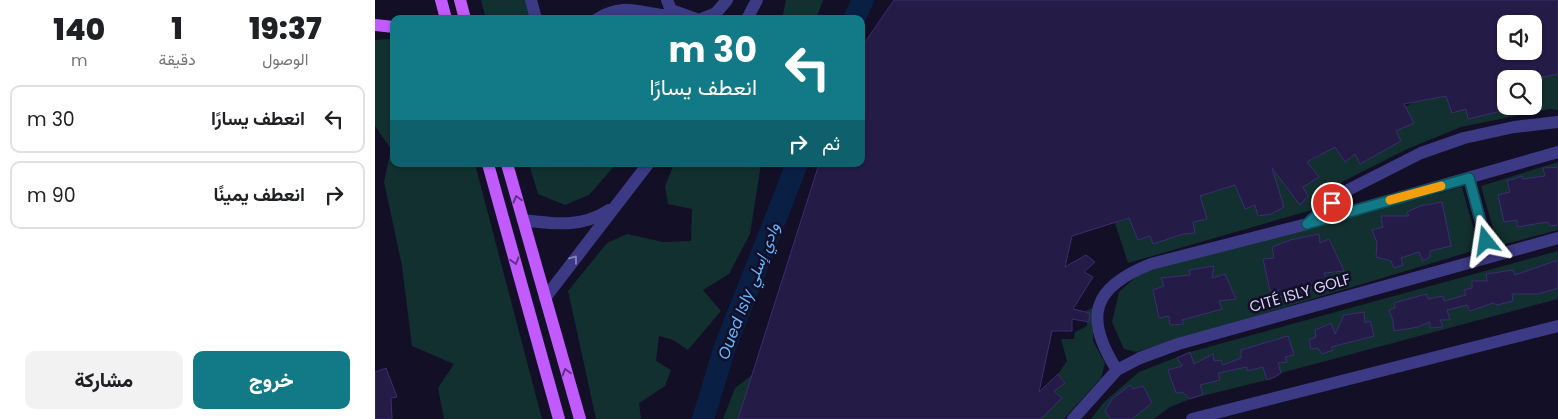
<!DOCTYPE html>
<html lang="ar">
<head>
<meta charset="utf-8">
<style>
  body { margin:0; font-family:Poppins,Vazirmatn,sans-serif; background:#f2f2f2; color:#202124; direction:rtl; height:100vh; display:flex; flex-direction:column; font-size:19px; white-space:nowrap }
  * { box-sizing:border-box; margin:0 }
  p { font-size:16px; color:#757577 }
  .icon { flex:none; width:28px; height:28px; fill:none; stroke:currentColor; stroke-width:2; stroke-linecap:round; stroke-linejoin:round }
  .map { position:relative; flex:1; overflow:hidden; direction:ltr }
  .panel { display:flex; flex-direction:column; background:#fff; width:375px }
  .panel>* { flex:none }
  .banner { position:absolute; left:15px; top:15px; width:475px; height:152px; border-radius:10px; box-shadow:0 1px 4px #0004; direction:rtl; background:#127987; color:#fff; overflow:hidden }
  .buttons { position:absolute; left:1122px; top:15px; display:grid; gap:10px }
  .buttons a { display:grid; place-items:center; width:45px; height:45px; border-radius:10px; background:#fff; box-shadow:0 1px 4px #0004; font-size:25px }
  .pin { position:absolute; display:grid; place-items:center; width:42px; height:42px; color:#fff; margin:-21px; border:2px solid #fff; border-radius:50%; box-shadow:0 1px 5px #0007 }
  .me { position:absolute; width:55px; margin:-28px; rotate:345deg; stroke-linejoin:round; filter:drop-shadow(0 0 4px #0008) }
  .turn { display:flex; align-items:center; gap:18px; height:105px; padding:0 25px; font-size:22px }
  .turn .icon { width:65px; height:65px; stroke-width:2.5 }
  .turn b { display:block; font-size:35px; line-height:42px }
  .then { display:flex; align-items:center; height:48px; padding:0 25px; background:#0003; gap:10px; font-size:19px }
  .eta { display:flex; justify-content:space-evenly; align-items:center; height:85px; text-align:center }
  .eta b { font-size:30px; font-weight:800; line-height:35px }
  .action { display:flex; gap:10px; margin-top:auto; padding:10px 25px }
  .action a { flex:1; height:58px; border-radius:10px; background:#127987; color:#fff; font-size:20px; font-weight:800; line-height:58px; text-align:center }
  .action a+a { background:#f2f2f2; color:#202124 }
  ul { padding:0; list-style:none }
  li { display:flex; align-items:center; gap:15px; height:68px; margin:0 10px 8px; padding:0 15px; border:2px solid #e0e0e0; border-radius:10px }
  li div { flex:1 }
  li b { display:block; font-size:19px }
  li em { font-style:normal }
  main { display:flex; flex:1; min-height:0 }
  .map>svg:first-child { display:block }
</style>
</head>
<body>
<main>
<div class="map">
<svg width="1183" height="419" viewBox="0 0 1183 419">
  <rect width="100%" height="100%" fill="#130f26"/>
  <!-- green -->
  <path fill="#12302f" d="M106,0H158L162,19H111Z
    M411,0H448L441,19H407Z
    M14,39L19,41V164H100L167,419H69L63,388L79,364L37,346L27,266L9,182L16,149L0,126V40Z
    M1183,74V110L1175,109L1086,127L1032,149L965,183L937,210L753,263L740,223L932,162L1039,102L1131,84V106H1159V79Z
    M1183,162V230L1123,246L1106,186Z
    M154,164H241L214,195L190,205L163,194Z
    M299,164H386L375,234L354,274L328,290L346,311L313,350L298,340L284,336L281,361L296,370L290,386L264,403L266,419H221L193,291L232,243L252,234L288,242L316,241L317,209L293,204L290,186Z
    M1087,187L1104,249L761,352L749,349L737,322L744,292L765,273Z
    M1183,251V299L906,373L892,380L815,399L795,407L779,419H716L729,402L764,372L815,352Z
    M719,307L718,341L730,363L726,378L689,419H666L679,391L690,383L683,374L692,361L686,339H699L700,332L712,326L711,311Z
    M377,375L363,419H348L360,388Z"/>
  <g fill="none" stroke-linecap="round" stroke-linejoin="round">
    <!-- river -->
    <path stroke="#0a1f44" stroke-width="22" d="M479,19L488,0
      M328,419L350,347L422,164"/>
  </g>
  <!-- building -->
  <path fill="#241b47" stroke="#3b2d73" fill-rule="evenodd" d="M519,0H1183V74L1159,79H1131V110L1093,119L1091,109L1077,113L1071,96L1029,104L1039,123L1021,131L1026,141L985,164L980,154L970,162L960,147L932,162L944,177L928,187L933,196L925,205L897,168L909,207L896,214L883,216L880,205L870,209L860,185L825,196L832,219L818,222L820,233L808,234L778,244L775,236L763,240L754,218L697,236L690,267L711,255L720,262L709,272L718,277L698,309L715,313L714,322L697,319V331H677L664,392L683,374L690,383L679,391L687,398L666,419H363L444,164H486V48ZM1131,24H1159V51H1131Z
    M1183,167V225L1176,226L1172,222L1142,227V220L1129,222L1123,195L1135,192L1132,181L1147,176L1148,179L1170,176L1168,168Z
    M1067,202L1076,246L1055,251V257L1048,261L1044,252L1026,258L1028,265L1019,268L1016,261L1001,257L1002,243L997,230L1008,227L1006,216H1034L1032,212L1045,206Z
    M944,234L945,243L954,239L969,271L949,273L953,282L904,297L903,289L895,291L888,259L899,258L897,247L915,240Z
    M1183,260V288L1163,294H1137L1138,301L1122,305L1118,303L1095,311L1092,305L1072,310L1075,320H1065L1068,327L1055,328V322L1043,327L1019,331L1018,321L1014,310L1020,308L1019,303L1051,294L1053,299L1068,296L1069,301L1091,295L1089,290L1097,288V281H1112L1111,274L1138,270L1140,275Z
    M839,266L837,278L850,274L861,299L844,301L847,309L807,320L809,324L795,325L794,316L784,318L778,290L789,286L786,278L815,275L814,270Z
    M989,312L990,323L995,321L999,336L956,347L958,350L947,354L943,348L936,349L934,340L941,337L940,330L956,323L960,334L969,315Z
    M913,336L919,355L910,357L912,362L903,363L906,373L900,377L892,380L888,367L872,371V367L843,373L845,380L825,385L828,394L815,399L807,392L801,393L793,370L807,366L802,358L815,352L819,364L838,354L839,361L846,360L848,365L866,358V350Z
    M11,368L22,397L16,398L17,419H0V372Z
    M755,385L758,389L768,386L777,403L757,419H736L730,411L737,399Z"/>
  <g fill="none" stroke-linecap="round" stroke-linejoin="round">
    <!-- street -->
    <path stroke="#3d3a85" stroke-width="12" d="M156,0L161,19
      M292,0L296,10L321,19
      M222,19C246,4 260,11 286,15H292L296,10
      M326,19L341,13L352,0
      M372,19L382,0
      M1094,178L1115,257
      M148,220C179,224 207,228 234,210
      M936,220L969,192L1046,153L1089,138L1139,127L1183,122
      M170,298L273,164
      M742,370C708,317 717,287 776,264L932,224L1183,152
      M698,419L742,370L765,358L803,344L1183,238
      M817,419L1183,326"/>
    <!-- primary -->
    <path stroke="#c25bff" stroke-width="12" d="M66,0L71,19
      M85,0L90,19
      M0,25L19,27
      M113,164L184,419
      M132,164L205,419"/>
  </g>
  <!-- one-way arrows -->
  <defs><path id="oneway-chevron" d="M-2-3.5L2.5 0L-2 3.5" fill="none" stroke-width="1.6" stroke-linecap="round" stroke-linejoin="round" transform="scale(1.25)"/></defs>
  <g stroke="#623188">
    <use href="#oneway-chevron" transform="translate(142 199) rotate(-106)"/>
    <use href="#oneway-chevron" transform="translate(140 261) rotate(74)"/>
    <use href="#oneway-chevron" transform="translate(191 372) rotate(-106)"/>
  </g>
  <use stroke="#837fbc" href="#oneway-chevron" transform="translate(199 259) rotate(-53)"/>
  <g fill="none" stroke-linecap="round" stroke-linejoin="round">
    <!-- route casing -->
    <g stroke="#0c4f58" stroke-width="12">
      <path id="route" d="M957,203L932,224L1094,178L1111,241"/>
    </g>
    <!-- route -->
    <use href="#route" stroke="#127987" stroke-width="9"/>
    <!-- slow -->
    <path stroke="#f59e0b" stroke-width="9" d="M1015,200L1066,186"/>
  </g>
  <g text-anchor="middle" stroke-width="5" stroke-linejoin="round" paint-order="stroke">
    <!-- street labels -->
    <g font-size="15" fill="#d9d4ff" stroke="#130f26">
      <text transform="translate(925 293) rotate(-16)" y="5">CITÉ ISLY GOLF</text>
    </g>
    <!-- water labels -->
    <g font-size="16" font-style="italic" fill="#62b6ff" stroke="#130f26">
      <text transform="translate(373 291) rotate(-69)" y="6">Oued Isly وادي إسلي</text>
    </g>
  </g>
</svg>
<div class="buttons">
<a><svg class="icon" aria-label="sound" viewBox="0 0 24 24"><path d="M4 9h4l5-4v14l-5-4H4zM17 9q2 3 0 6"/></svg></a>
<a><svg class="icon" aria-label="search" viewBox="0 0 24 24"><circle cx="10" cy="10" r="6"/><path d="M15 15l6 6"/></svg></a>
</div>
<div class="pin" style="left:957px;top:203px;background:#d93025"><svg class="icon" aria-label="arrive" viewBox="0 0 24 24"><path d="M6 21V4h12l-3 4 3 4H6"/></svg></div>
<svg class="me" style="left:1111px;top:241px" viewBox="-20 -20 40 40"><path d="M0-17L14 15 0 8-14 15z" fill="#127987" stroke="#fff" stroke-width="4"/></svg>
<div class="banner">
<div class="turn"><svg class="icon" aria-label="left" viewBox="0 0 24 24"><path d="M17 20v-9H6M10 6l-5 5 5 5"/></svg><div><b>30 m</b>انعطف يسارًا</div></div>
<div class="then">ثم<svg class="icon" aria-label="right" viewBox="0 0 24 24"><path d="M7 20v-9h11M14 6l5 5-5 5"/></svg></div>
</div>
</div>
<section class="panel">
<div class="eta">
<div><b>19:37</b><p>الوصول</p></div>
<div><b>1</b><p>دقيقة</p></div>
<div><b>140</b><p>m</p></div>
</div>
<ul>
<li><svg class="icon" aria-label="left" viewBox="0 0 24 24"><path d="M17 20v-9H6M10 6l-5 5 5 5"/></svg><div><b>انعطف يسارًا</b></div><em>30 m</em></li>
<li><svg class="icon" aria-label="right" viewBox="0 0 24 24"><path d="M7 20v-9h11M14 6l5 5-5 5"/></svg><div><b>انعطف يمينًا</b></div><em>90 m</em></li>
</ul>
<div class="action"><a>خروج</a><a>مشاركة</a></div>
</section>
</main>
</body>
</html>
